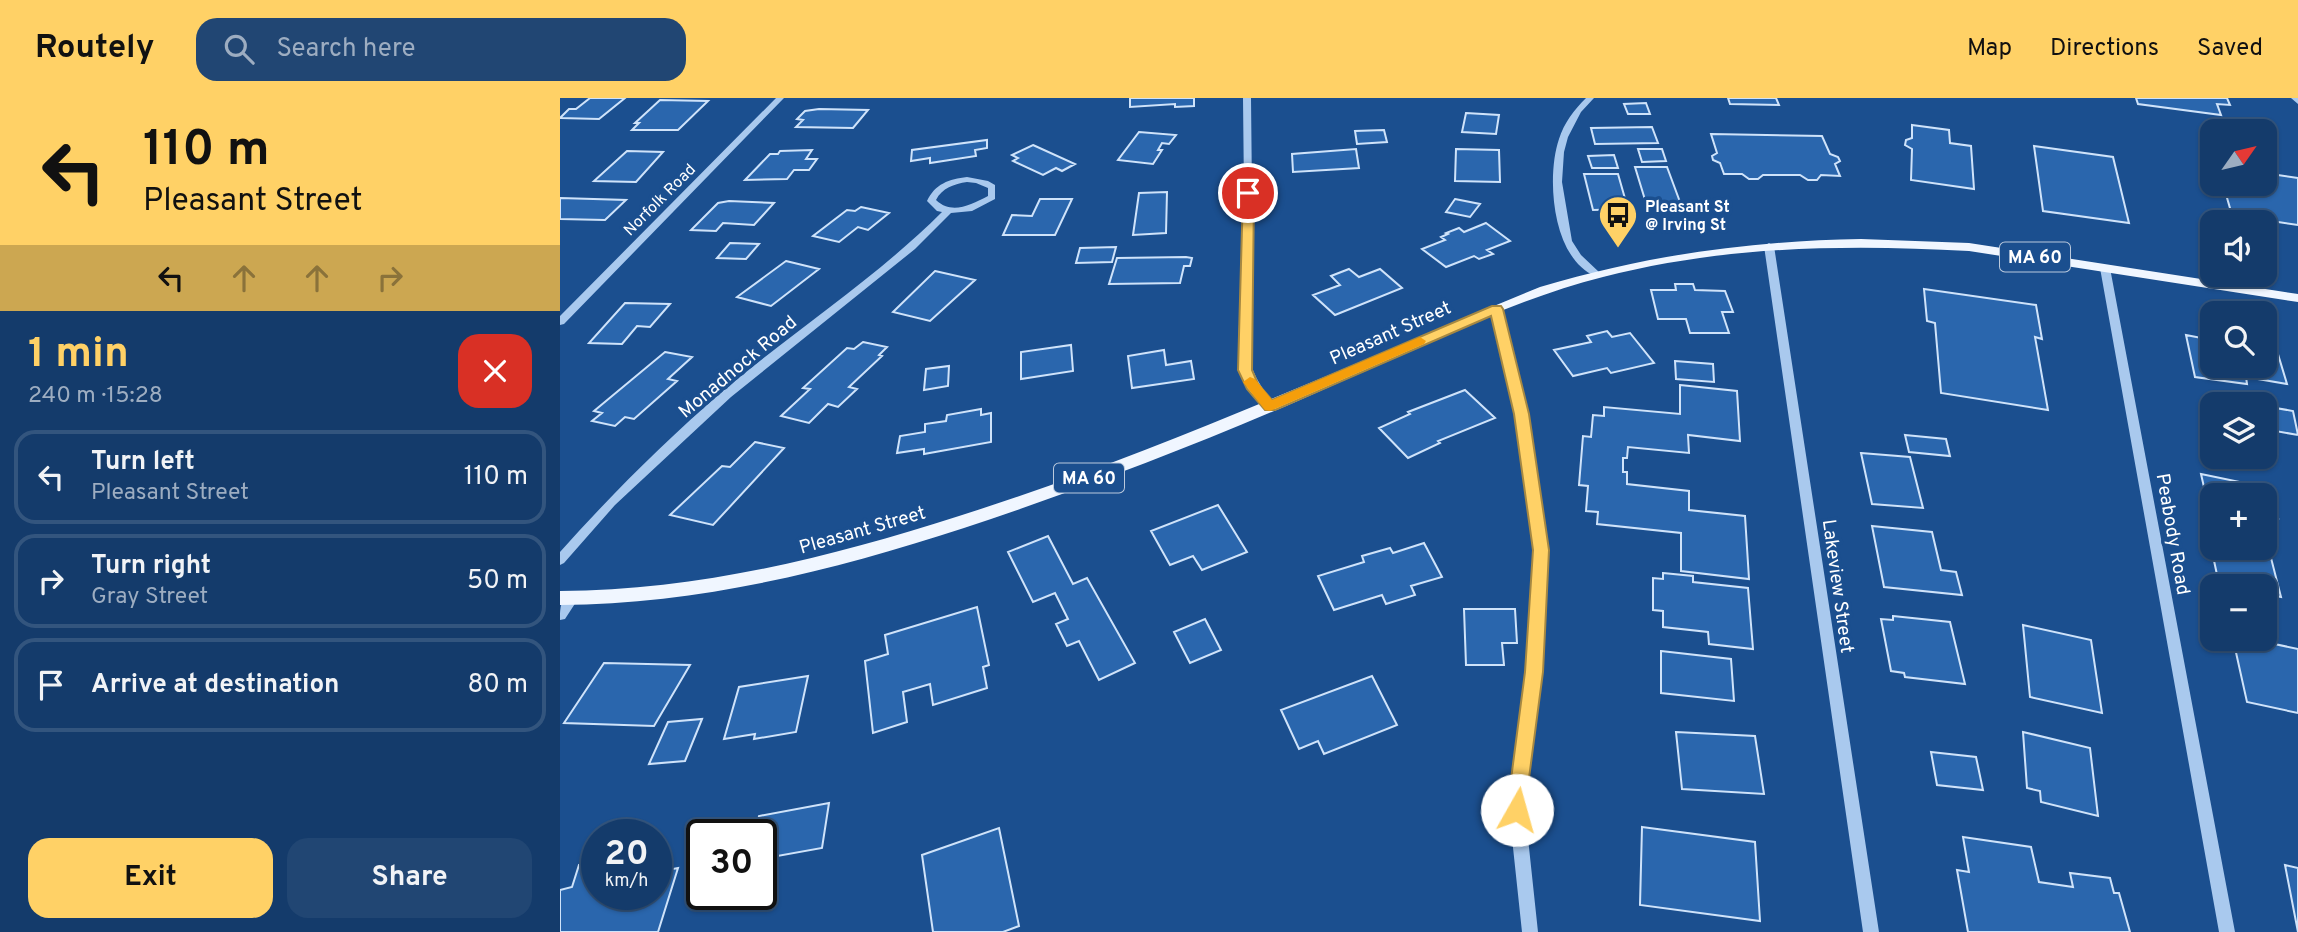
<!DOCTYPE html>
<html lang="en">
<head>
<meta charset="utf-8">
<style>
  body { margin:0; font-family:Overpass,sans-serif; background:#214673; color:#f1f3f6; height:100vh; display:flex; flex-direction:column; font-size:26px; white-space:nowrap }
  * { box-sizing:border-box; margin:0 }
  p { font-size:23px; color:#9dadc1 }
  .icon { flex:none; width:38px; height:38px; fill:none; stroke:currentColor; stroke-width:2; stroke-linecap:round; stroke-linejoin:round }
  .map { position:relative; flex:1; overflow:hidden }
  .details { display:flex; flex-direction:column; background:#143b6b; width:560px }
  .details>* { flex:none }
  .banner { background:#ffd166; color:#111; overflow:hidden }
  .needle { width:46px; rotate:56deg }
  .controls { position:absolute; left:1640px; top:21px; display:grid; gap:14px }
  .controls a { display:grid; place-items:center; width:77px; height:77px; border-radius:14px; background:#143b6b; box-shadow:0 2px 5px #0004,0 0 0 2px #33557e; font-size:35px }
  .speed { position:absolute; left:21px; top:721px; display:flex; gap:14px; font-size:35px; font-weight:700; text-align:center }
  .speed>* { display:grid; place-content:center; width:91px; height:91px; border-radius:50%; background:#143b6b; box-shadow:0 2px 5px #0004,0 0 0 2px #33557e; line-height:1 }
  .speed small { font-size:18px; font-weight:400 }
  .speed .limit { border:4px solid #111; border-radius:10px; background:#fff; color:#111 }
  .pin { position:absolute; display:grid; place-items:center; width:60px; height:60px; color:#fff; margin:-30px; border:4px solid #fff; border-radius:50%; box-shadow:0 2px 7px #0007 }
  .me { position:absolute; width:77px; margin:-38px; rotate:7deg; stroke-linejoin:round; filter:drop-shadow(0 0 5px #0008) }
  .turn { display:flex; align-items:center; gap:24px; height:147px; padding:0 28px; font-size:32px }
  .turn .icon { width:91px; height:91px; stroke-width:2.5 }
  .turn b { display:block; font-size:49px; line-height:60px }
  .lanes { display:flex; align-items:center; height:66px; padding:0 28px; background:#0003; justify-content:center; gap:35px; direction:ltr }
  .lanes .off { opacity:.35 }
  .round { display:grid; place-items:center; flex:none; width:74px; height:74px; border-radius:21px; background:#214673 }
  .head { display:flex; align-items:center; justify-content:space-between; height:119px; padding:0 28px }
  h1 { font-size:42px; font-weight:700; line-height:52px; color:#ffd166 }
  .action { display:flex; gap:14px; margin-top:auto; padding:14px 28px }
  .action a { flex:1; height:80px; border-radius:21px; background:#ffd166; color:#111; font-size:28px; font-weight:700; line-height:80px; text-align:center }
  .action a+a { background:#214673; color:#f1f3f6 }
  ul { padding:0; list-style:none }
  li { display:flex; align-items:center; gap:21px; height:94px; margin:0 14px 10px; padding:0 14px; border:4px solid #33557e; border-radius:21px }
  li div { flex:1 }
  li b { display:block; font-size:26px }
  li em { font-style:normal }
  header { display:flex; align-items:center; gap:42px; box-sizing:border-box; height:98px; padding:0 35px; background:#ffd166; color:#111 }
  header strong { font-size:33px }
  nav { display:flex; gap:38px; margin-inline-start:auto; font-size:24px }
  .search { width:490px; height:63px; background:#214673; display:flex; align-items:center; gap:18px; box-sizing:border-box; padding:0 24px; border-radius:21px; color:#9dadc1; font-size:26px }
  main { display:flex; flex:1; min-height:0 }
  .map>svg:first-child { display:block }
</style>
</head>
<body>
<header>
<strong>Routely</strong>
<div class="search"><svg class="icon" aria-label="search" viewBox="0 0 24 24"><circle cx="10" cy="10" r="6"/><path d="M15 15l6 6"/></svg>Search here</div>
<nav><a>Map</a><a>Directions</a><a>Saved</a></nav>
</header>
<main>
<section class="details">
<div class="banner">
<div class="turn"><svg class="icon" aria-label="left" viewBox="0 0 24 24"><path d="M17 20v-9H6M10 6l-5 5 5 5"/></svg><div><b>110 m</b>Pleasant Street</div></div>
<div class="lanes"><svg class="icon" aria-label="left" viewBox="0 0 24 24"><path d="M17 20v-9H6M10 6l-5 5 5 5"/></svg><svg class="icon off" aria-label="ahead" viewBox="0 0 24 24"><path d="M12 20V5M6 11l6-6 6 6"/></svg><svg class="icon off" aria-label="ahead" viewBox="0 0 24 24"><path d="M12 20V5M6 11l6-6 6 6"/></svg><svg class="icon off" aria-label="right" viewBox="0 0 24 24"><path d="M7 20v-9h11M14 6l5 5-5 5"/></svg></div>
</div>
<div class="head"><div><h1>1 min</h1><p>240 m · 15:28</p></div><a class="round" style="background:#d93025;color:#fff"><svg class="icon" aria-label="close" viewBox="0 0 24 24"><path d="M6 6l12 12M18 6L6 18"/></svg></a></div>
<ul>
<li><svg class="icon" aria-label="left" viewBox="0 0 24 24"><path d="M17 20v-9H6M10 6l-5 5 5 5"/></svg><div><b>Turn left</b><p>Pleasant Street</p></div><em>110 m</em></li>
<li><svg class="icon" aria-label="right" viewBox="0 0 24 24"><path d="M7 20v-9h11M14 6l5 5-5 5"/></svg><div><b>Turn right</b><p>Gray Street</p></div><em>50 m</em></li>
<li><svg class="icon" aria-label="arrive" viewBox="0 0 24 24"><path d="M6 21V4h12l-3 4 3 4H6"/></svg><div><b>Arrive at destination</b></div><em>80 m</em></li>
</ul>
<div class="action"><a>Exit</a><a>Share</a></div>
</section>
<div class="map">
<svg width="1738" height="834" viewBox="0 0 1738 834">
  <rect width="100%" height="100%" fill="#1b4f8f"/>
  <!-- building -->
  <path fill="#2a66ad" stroke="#cfe3fa" stroke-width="2" d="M30,0H65L39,21L0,20L9,11H16Z
    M570,0H634V8L615,9V6L570,9Z
    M1168,0H1216L1219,7L1170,6Z
    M1576,0H1667L1670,7L1657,6L1661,17L1578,6Z
    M100,2L148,3L118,32H72L79,25H75Z
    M1086,5L1090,16H1068L1064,6Z
    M259,11L308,12L293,30L236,29L243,22L237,21L245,13Z
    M906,15L939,17L936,36L902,34Z
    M1352,27L1389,32L1390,45L1411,48L1414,91L1351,82L1352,51L1345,47L1346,42L1352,40Z
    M1092,29L1098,45L1035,46L1031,30Z
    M824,32L827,44L797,46L795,33Z
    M579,34L616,37L609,46L602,45L598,52H602L593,66L558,62Z
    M1151,36L1262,38L1270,56L1278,59L1280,63L1275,66L1280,78L1261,77L1257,82H1248L1240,77H1203L1198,81H1189L1182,76H1164L1160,65L1153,62L1152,58L1157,55Z
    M427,42V50L415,52L416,58L370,65V60L351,63L352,52Z
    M473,47L515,66L502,73L496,70L483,77L453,63L458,60L452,57Z
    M1474,48L1553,59L1569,125L1483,113Z
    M796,51L799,70L733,74L732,56Z
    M896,51L939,52L940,84L895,83Z
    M1078,51H1102L1106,63L1082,64Z
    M252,52L246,61H257L249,72H234L227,81L185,82L210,56H218L220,53Z
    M67,53L103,54L76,84L34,83Z
    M1054,57L1058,70H1032L1028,58Z
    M1075,69H1107L1120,104L1086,105Z
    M1704,75L1738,80V127L1672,117L1663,86L1696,91L1694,86H1704Z
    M1024,76H1058L1068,111L1033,112Z
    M607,94L606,135L573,137L579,95Z
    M0,100L66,102L45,122L0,121Z
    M480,101H512L495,137H443L452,117L472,118Z
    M895,101L920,106L910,119L886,114Z
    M169,103L214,105L194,127L163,125L156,133L131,132L158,105Z
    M301,109L329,115L308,132L298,129L279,144L253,138L287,112L295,113Z
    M926,125L950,143L927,152L933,156L919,161L914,158L886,169L862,151L885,142L881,139L888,136L886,135L899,130L904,134Z
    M170,145L199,146L186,161L157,160Z
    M556,149L552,164L516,165L520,150Z
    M557,160L626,159L632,160L630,168H624L620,185L549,186Z
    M226,163L259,171L211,208L177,199Z
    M789,171L799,179L820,171L842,190L775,217L753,197L780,187L771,178Z
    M375,173L415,182L370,223L333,214Z
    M1115,186H1133L1135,192L1165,193L1173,214H1162L1169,235H1130L1126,221H1098L1091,192H1116Z
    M1364,191L1476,207L1482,241L1475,239L1488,312L1381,295L1375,225L1367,223Z
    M65,205L110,206L90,229L77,228L62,246L29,245Z
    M1047,233L1052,239L1070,235L1094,265L1051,275L1047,270L1013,278L994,252L1031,244L1027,238Z
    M1626,237L1652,242V268H1704V251L1717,253L1727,286L1686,279L1687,286L1635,279Z
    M303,244L327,249L319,257L322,258L289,289L297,291L278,309L268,306L249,325L221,318L250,291L243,290L287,250L294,251Z
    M511,247L513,273L461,281V254Z
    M604,252L606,267L631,263L634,281L572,290L568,258Z
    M105,254L132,259L108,281L117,283L74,321L65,319L55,328L32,323L42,315L34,313Z
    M1115,263L1153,266L1154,284L1116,281Z
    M389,268L388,288L364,292L366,271Z
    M1120,287L1177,293L1180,343L1128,337L1129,355L1068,349L1067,360H1063V374H1067V386L1129,393V412L1185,418L1189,481L1121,473V435L1037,426L1038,414L1026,413L1028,388L1019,387L1023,338L1031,339L1033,317L1044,318V309L1120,316Z
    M905,292L935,320L878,343L880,345L848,360L819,330L850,316L848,314Z
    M1704,308L1733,313L1738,337L1704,331Z
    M421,311V317L431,315V344L364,356V351L337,355L340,338L365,334V326L386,323L387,317Z
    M1345,337L1386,341L1390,358L1349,354Z
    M195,344L224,350L153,427L110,417L162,368L170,369Z
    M1301,355L1350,359L1363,410L1312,406Z
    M1641,376L1709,390L1718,420L1711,418L1715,433L1704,431V397H1652L1651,420Z
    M658,407L687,454L642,472L633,458L610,467L591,433Z
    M1312,428L1372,434L1381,472L1396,474L1402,497L1324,489Z
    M488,438L513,486L527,480L575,565L539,582L519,543L507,548L496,526L508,521L495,495L473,504L448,454Z
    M1650,444L1652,450H1678L1710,456L1721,499L1704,496V488L1659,486Z
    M864,445L882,479L851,488L855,497L826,506L822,497L774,512L758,478L804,464L802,458L830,450L833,455Z
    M1103,475L1133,478V484L1188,490L1193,551L1149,546L1148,534L1103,529V513L1093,512V480L1103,481Z
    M417,509L429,567L423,569L427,590L373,607L370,586L343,594L347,624L313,635L305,563L328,556L325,537Z
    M904,511H955L957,545H942L944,567H906Z
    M1333,518L1390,524L1405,586L1345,579L1344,575L1331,573L1321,521L1333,522Z
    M645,521L661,552L630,565L614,534Z
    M1463,527L1531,542L1542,615L1470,599Z
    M1673,541H1691L1738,551V615L1687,604Z
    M1101,553L1171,561L1174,603L1101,595Z
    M44,565L130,567L94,628L4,625Z
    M248,578L236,634L194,641L195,636L164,641L179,589Z
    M812,578L837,627L764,656L758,643L739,651L721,612Z
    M142,621L125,663L89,666L108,624Z
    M1116,634L1195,638L1204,696L1122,691Z
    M1463,634L1530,650L1538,718L1481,704L1480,693L1467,690Z
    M1371,654L1416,659L1423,692L1377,687Z
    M269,705L262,750L201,761V737H195L199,718Z
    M1082,729L1195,744L1200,823L1080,807Z
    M439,730L459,828L443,834H373L362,757Z
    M1403,739L1471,749L1479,784L1513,789L1510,775L1550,780L1554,795H1559L1570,834H1408L1397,772L1409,774Z
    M37,764V796H96V774L118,770L98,834H0V792L12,789L19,767Z
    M1725,767L1738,770V834Z"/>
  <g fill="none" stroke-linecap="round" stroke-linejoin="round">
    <!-- minor -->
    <path fill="#a9c9ee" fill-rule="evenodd" d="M216,0H224L4,226L0,227V218Z
      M683,0H691L692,95L688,253C691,276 702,290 716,309L710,313C691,303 680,273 678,253L684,95Z
      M1026,0H1034L1021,14L1008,39L1004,54L1002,84L1012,143L1021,157L1040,175L1035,178C992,160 986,79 999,41C1004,25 1014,12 1026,0Z
      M1731,0H1738V6Z
      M407,79L428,83L435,87V101L412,113L391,115L355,151L171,299L55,407L4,465L0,467V454C51,397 105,343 163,293C235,232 315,181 382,114L377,113L367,103C375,86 389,81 407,79ZM407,84L416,85L428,90V98C410,107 392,117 376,102C382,90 394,86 407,84Z
      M1209,145L1214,148L1319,834H1303L1204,148Z
      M1545,167L1550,170L1675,834H1659L1540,170Z
      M936,208L941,211L968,316L987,452L981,574L965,712L978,834H962L949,712L967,574L975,452L956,316L931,211Z
      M11,496L16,497L18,501L5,521L0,522C0,512 0,500 11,496Z"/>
    <!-- major -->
    <path fill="#f0f6ff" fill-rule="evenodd" d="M1301,141L1409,145L1738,196V204L1409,153C1286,146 1163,148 1043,179C941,205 838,259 742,301C631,349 519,392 404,430C272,473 140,506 0,507V493C138,492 268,460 399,418C598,355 787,267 980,189C1088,157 1189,143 1301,141Z"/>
  </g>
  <!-- route -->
  <path fill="#ffd166" stroke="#a68842" stroke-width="2" d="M688,92L694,95L692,272L698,286L712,302L932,208H941L943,211L969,316L989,452L983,574L964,718L957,721L950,718L947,712L965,574L973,452L954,316L931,218L715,312H705L687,291L678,272L683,95Z"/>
  <!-- slow -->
  <path fill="#f59e0b" d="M860,239L866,243L864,246L710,313L705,312L683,284L690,279L695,281L712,302Z"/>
  <!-- icons -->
  <defs>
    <g id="bus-pin" transform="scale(2.0125)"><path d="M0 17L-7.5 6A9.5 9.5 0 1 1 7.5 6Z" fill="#ffd166" stroke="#1b4f8f"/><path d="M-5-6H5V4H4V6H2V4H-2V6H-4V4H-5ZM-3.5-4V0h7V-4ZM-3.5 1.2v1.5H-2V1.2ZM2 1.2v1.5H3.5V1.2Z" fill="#111"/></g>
  </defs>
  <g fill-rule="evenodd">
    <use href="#bus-pin" x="1058" y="117"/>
  </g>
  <g text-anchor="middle" stroke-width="7" stroke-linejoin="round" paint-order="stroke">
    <!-- far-street labels -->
    <g font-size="16" fill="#fff" stroke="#1b4f8f">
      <text transform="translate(99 101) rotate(-45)" y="6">Norfolk Road</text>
    </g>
    <!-- far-poi labels -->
    <g font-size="16" font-weight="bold" fill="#fff" stroke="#1b4f8f" text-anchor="start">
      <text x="1085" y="114">Pleasant St<tspan x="1085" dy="18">@ Irving St</tspan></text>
    </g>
    <!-- shield labels -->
    <g fill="#1b4f8f" stroke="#bbcadd" stroke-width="2">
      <rect x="1440" y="144.5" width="70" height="29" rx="5"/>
      <rect x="494" y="365.5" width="70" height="29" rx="5"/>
    </g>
    <g font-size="18" font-weight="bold" fill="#fff">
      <text x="1475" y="165">MA 60</text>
      <text x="529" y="386">MA 60</text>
    </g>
    <!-- street labels -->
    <g font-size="19" fill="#fff" stroke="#1b4f8f">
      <text transform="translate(830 234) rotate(-24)" y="7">Pleasant Street</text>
      <text transform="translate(177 268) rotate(-40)" y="7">Monadnock Road</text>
      <text transform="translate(302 431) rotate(-16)" y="7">Pleasant Street</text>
      <text transform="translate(1614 436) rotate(80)" y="7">Peabody Road</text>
      <text transform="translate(1279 488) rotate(82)" y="7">Lakeview Street</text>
    </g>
  </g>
</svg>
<div class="controls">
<a><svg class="needle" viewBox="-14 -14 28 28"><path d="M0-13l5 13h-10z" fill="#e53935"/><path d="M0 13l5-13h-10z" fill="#9dadc1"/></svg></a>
<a><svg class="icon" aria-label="sound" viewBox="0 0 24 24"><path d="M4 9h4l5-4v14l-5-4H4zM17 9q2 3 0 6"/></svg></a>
<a><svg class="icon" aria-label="search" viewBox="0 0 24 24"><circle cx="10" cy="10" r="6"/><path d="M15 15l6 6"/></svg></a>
<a><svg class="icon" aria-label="layers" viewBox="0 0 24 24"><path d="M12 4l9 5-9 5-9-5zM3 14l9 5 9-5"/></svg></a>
<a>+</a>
<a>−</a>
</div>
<div class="speed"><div>20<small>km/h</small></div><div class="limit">30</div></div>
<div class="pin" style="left:688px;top:95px;background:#d93025"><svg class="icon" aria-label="arrive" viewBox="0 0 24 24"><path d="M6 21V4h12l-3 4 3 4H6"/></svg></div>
<svg class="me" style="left:957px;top:712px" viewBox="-20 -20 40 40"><circle r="19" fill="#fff"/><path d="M0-13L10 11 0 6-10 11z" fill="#ffd166"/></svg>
</div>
</main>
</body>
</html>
